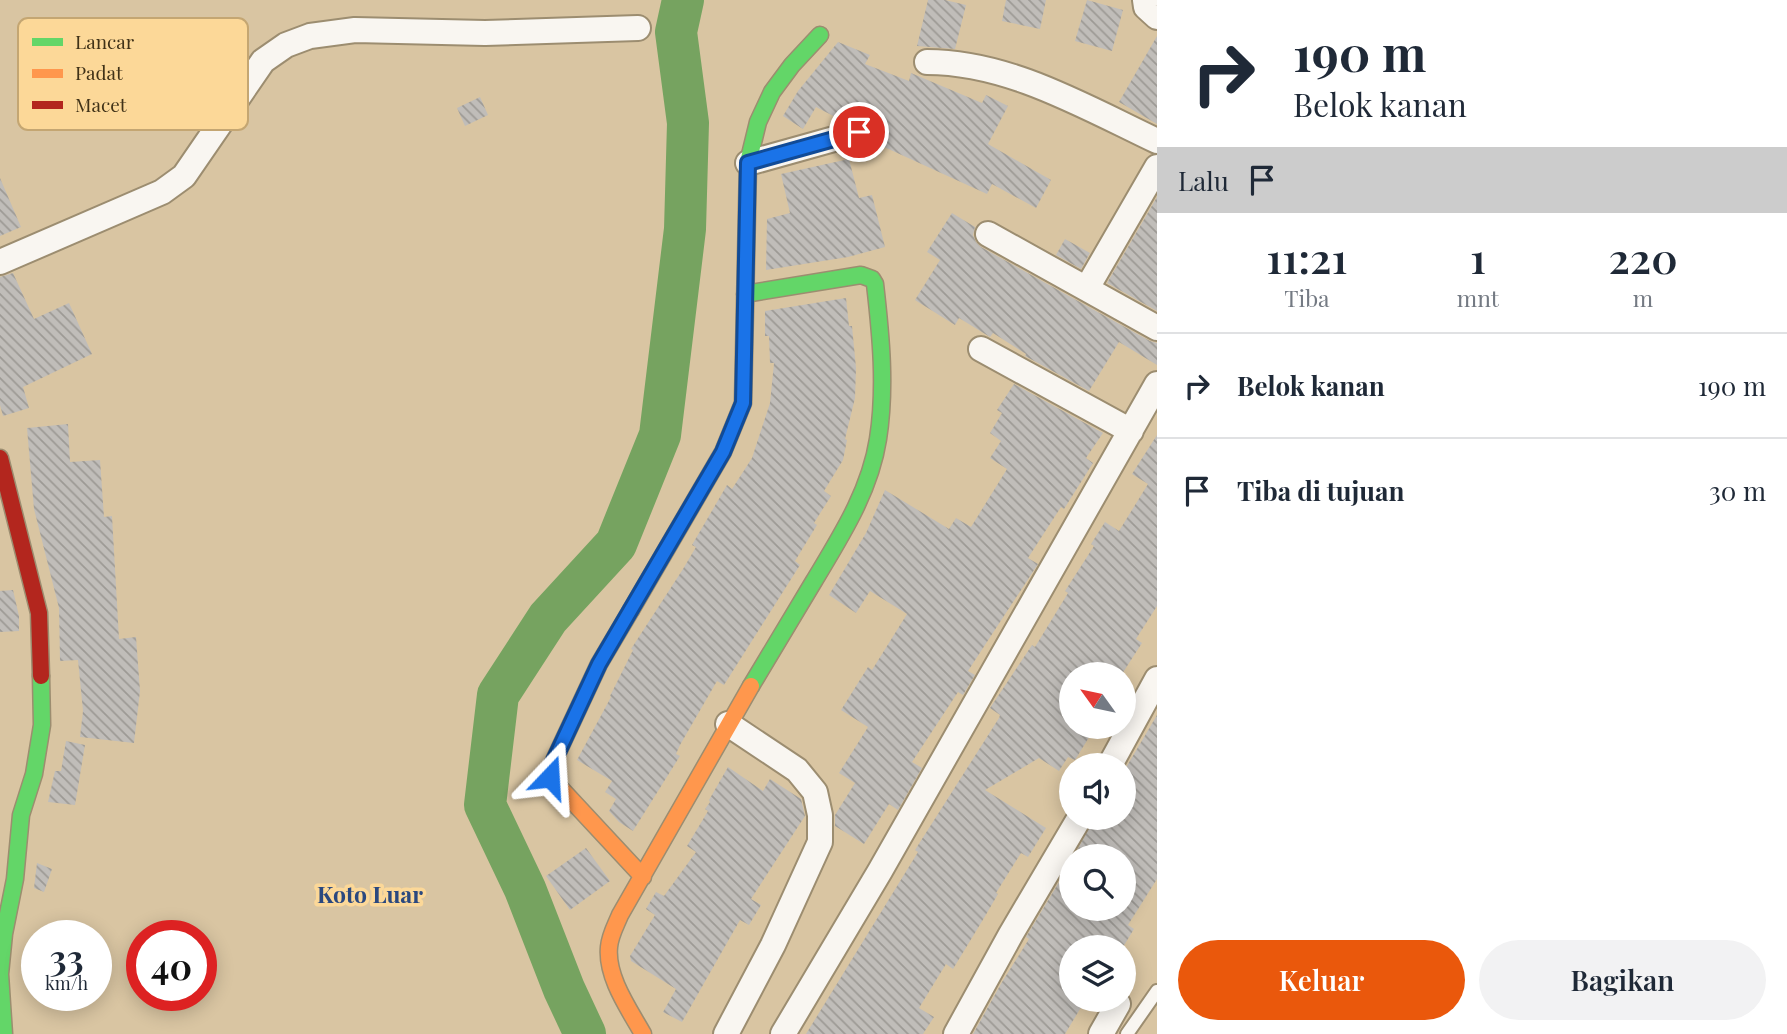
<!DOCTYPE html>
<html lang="id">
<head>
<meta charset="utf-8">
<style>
  body { margin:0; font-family:"Playfair Display",serif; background:#f2f2f3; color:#1f2937; height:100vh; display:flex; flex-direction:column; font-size:26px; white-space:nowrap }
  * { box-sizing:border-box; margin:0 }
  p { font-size:23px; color:#747a83 }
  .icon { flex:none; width:38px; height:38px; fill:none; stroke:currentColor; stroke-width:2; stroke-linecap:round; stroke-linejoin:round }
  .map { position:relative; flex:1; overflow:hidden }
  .sheet { display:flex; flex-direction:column; background:#fff; width:630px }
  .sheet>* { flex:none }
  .guide { background:#fff; color:#1f2937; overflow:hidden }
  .needle { width:46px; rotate:303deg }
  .tools { position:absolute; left:1059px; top:662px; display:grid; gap:14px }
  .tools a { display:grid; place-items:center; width:77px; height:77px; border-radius:50%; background:#fff; box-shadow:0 4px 18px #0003; font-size:35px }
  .speed { position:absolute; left:21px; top:920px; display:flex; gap:14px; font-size:35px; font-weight:700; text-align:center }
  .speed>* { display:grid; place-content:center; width:91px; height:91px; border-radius:50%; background:#fff; box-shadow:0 4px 18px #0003; line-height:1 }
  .speed small { font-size:18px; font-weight:400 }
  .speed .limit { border:10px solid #d22; background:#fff; color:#111 }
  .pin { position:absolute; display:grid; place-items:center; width:60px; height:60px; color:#fff; margin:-30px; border:4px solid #fff; border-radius:50%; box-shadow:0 2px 7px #0007 }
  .me { position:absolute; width:77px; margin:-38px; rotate:20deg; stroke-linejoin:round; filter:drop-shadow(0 0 5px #0008) }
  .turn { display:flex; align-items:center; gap:24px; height:147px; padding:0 21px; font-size:32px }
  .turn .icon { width:91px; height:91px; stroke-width:2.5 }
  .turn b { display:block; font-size:49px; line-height:60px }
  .then { display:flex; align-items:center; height:66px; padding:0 21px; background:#0003; gap:14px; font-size:26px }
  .eta { display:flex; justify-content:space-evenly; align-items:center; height:119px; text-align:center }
  .eta b { font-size:42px; font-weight:600; line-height:49px }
  .cta { display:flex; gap:14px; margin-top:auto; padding:14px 21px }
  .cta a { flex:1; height:80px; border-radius:42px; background:#ea580c; color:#fff; font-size:28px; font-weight:600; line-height:80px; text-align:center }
  .cta a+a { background:#f2f2f3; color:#1f2937 }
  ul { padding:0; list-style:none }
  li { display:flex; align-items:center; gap:21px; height:105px; padding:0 21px; border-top:2px solid #e0e1e3 }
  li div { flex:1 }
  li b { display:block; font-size:26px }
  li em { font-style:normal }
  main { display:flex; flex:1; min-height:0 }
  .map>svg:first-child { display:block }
</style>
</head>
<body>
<main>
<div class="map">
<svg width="1157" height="1034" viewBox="0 0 1157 1034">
  <defs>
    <pattern id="building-back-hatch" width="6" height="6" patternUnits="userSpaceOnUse" patternTransform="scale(1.75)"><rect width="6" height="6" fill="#c0bdb9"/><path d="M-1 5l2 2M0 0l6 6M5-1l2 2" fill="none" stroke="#9d9a95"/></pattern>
  </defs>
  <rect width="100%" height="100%" fill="#d9c5a2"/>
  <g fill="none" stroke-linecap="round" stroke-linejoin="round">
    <!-- river -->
    <path stroke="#76a360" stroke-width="42" d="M585,1034L564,989L525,889L485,805L498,695L548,618L616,544L660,435L685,229L688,123L676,32L683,0"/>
  </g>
  <!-- building -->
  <path fill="url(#building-back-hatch)" d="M928,0H945L966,5L955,49L917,46Z
    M1006,0H1046L1040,29L1002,21Z
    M1087,0L1123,10L1112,51L1075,41Z
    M1157,36V124L1119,102Z
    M838,42L870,55L865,64L909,81L911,73L982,103L986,95L1008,106L988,144L1051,180L1036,208L992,184L987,194L871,141L873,135V127L863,118L843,121L816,107L803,129L783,116L798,91Z
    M480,97L488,115L465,126L457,108Z
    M849,159L859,198L872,195L885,247L848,257L766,270L767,219L790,213L781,174Z
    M0,178L21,227L0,236Z
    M1157,197V311L1107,283Z
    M952,213L975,227L973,235L976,242L981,247L1150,341L1157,343V365L1119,342L1089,391L1025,356L1026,354L993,333L990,337L959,318L955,325L915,300L940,260L927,252Z
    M1065,239L1090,253L1081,269L1056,255Z
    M13,273L34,319L69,303L92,354L23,387L29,408L3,416L0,405V277Z
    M846,298L849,326H852L856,368L855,398L845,439L847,440L843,460L824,491L831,496L814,523L817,525L795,561L800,565L724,685L717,681L680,745L676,754L680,756L633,831L619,822L609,811L616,799L605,792L612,781L577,760L611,697L610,696L633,650L631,649L683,569L696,547L692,545L727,485L732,489L752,458L770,403L774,363H770L769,336H765V311Z
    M1014,384L1103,433L1086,458L1093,463L1064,509L1061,507L1028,558L1038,564L968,671L975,675L963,695L958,692L912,762L922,768L898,810L889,804L864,844L835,826V815L855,783L839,773L868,727L841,710L868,667L872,670L907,614L870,591L856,613L829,595L866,533L885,490L949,529L956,518L971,527L1007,469L990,458L1001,441L990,433L1002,413L997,410Z
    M68,424L70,462L100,460L104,517L112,516L119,639L136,637L140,691L134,743L80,737L83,711L78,660L60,661L59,608L34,509L27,428Z
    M1157,435V606L1136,639L1142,643L1122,674H1071V726H1096L1075,760L1068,757L1059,771L1039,758L985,790L1046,828L1028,857L1021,853L996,893L998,894L984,918L953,969L946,964L919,1008L934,1017L923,1034H806L918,852L915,850L999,718L1000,715L990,708L1032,645L1035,647L1068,593L1065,591L1094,546L1091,544L1105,522L1119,531L1148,484L1132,474Z
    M13,590L19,616V631L0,632V591Z
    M1157,715V879L1128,925L1134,929L1123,947H1071V999H1086L1065,1034H973L1002,982L1029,939L1026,937L1071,862V908H1124V856H1074L1095,817H1124V771Z
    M66,741L85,745L75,805L48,802L55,771H61Z
    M728,767L763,791L770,779L801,799L805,816L751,899L761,905L749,925L740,920L682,1022L663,1012L676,989L631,961L630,956L655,915L646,909L656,892L664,896L696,852L687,846L708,811L705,809L710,802L709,800Z
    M586,848L610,881L570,910L546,876Z
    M37,863L52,869L44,892L34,888Z"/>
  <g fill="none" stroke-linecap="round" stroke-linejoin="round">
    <!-- lane casing -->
    <g stroke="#9c8d70" stroke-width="16">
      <path id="lane" d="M1127,1034L1157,991"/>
    </g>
    <!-- street casing -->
    <g stroke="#9c8d70" stroke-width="28">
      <path id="street" d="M1145,0L1146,7L1157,17
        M927,62C1009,62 1085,107 1157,141
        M748,163L859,132
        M988,234L1157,328
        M0,262L162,192L184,176L263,61L286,45L310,36L355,30L485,33L638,28
        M1087,288L1157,167
        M981,349L1131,431
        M1110,765L1157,679
        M726,1034L773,945L820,842V815L815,792L797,770L728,724
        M783,1034L880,871L1157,384
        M956,1034L1011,934L1080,817
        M1101,1034L1118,1004"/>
    </g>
    <!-- fast casing -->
    <g stroke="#9c8d70" stroke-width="19">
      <path id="fast" d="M745,294L861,275L872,279L875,284C881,336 886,388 878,439C870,491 841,536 814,581C793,616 772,651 751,686
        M631,610L723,452L743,403L748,163L758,122L772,92L792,65L820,35
        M4,1034L0,974L4,934L15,879L21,815L34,774L42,725L41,676"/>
    </g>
    <!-- slow casing -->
    <g stroke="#9c8d70" stroke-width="19">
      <path id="slow" d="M631,610L599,664L551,767L550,777L643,877
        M643,1034C629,1009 606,977 609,947C610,935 616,925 620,915L751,686"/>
    </g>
    <!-- jam casing -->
    <g stroke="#9c8d70" stroke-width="19">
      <path id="jam" d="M0,458L39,613L41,676"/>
    </g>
    <!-- lane -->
    <use href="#lane" stroke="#f9f6f1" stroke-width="12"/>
    <!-- street -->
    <use href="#street" stroke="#f9f6f1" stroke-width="24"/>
    <!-- fast -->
    <use href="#fast" stroke="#63d668" stroke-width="16"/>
    <!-- slow -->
    <use href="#slow" stroke="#ff974d" stroke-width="16"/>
    <!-- jam -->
    <use href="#jam" stroke="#b3261e" stroke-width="16"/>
  </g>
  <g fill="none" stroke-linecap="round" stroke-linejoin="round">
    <!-- route casing -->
    <g stroke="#114b97" stroke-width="18">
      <path id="route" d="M550,777L551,767L599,664L723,452L743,403L748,163L859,132"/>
    </g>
    <!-- route -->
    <use href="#route" stroke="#1a73e8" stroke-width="12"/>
  </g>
  <g text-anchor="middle" stroke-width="7" stroke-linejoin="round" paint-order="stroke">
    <!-- quarter labels -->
    <g font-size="23" font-weight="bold" fill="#2a487f" stroke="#fcd898">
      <text x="370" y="903">Koto Luar</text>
    </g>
  </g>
  <!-- legend -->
  <rect x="18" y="18" width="230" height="112" rx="10" fill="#fcd898" stroke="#c4a672" stroke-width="2"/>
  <rect x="32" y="38" width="31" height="8" fill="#63d668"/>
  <rect x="32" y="69" width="31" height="9" fill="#ff974d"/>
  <rect x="32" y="101" width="31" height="8" fill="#b3261e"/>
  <g font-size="19" fill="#403218">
    <text x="75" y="49">Lancar</text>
    <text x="75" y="80">Padat</text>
    <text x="75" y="112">Macet</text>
  </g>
</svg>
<div class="tools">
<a><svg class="needle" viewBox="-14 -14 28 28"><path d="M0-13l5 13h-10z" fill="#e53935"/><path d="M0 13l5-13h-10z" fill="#747a83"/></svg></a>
<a><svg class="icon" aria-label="sound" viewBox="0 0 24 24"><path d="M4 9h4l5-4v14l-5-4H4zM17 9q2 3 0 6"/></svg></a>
<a><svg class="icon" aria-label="search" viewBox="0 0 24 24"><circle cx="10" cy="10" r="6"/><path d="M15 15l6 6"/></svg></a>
<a><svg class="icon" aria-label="layers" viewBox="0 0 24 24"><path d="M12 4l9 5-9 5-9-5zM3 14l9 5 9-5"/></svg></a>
</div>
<div class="speed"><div>33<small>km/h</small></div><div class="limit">40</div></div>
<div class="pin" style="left:859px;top:132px;background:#d93025"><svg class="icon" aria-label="arrive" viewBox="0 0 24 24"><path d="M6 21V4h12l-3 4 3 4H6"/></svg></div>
<svg class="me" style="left:550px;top:777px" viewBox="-20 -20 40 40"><path d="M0-17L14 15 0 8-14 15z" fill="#1a73e8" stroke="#fff" stroke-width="4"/></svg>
</div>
<section class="sheet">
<div class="guide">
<div class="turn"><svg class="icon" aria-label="right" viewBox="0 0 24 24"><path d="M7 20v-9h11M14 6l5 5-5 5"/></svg><div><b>190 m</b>Belok kanan</div></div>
<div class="then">Lalu<svg class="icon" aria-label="arrive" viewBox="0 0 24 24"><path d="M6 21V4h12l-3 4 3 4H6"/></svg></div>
</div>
<div class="eta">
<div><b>11:21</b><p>Tiba</p></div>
<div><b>1</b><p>mnt</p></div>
<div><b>220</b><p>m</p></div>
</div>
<ul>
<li><svg class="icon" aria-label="right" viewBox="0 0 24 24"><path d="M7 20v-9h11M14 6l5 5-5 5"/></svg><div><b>Belok kanan</b></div><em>190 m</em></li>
<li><svg class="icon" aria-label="arrive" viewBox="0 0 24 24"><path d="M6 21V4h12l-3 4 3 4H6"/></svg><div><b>Tiba di tujuan</b></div><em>30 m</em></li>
</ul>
<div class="cta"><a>Keluar</a><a>Bagikan</a></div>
</section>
</main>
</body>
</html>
